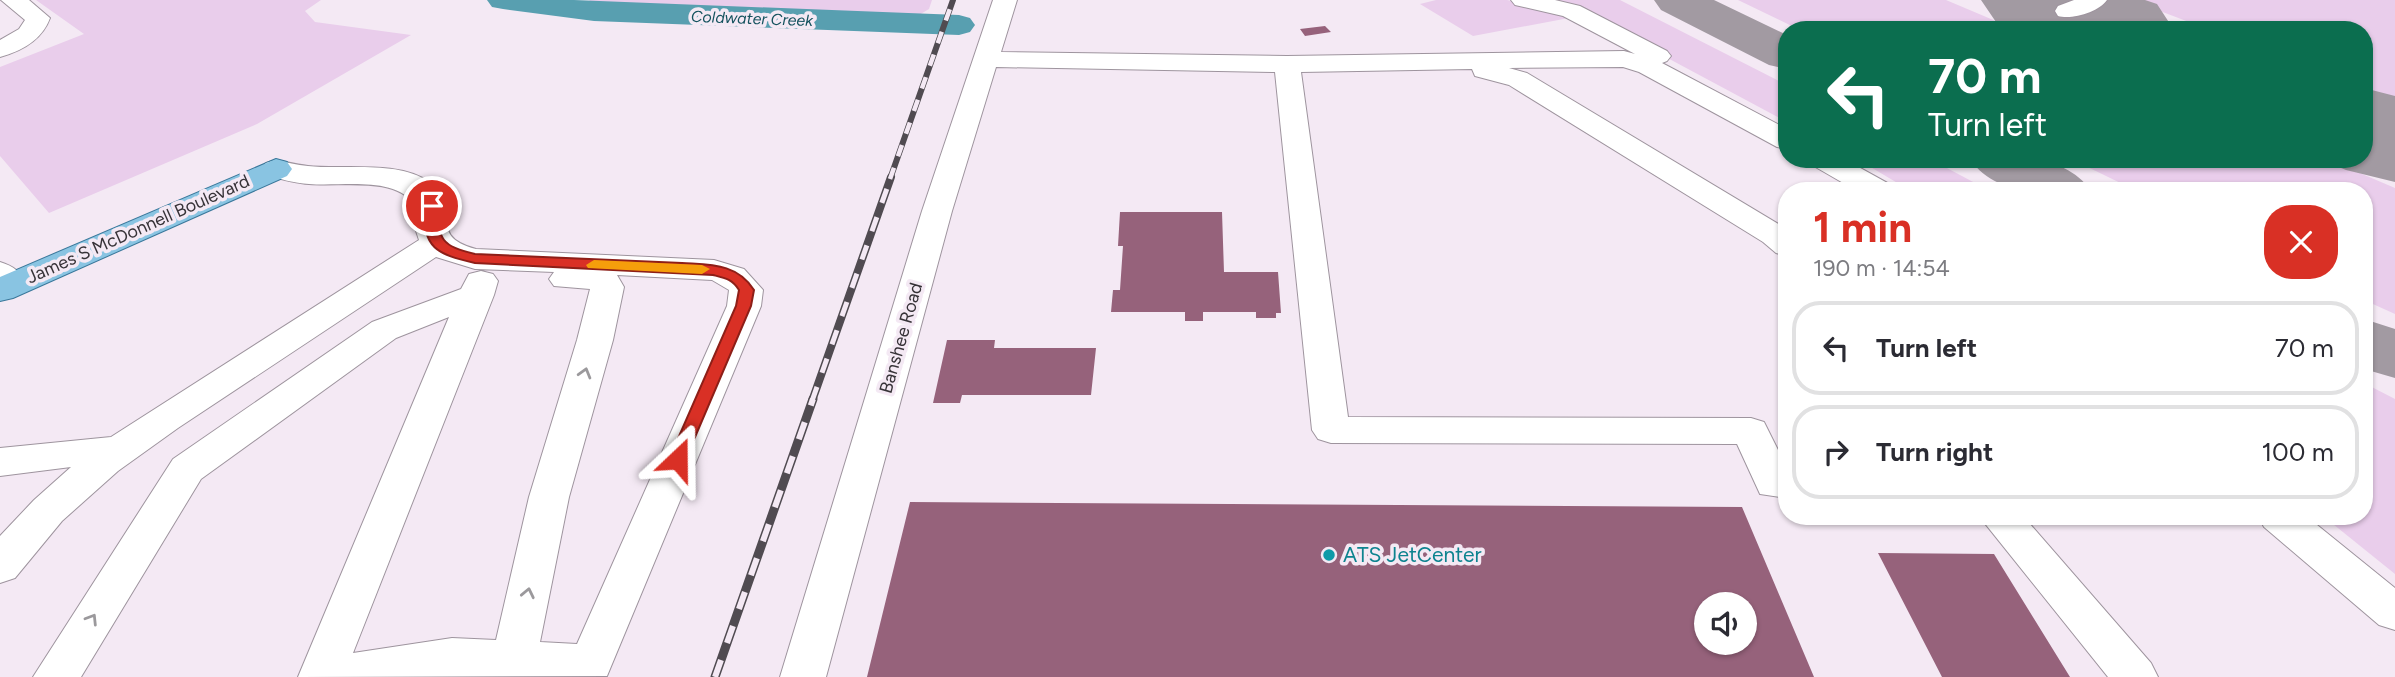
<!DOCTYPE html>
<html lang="en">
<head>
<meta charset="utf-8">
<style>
  body { margin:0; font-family:Figtree,sans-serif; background:#f2f2f3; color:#2b2b33; height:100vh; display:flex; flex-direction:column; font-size:26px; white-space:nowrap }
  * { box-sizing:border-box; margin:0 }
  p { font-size:23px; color:#7c7c81 }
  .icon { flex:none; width:38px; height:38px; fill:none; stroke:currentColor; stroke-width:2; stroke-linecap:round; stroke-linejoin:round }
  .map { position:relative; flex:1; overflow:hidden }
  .details { position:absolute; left:1778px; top:182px; width:595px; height:343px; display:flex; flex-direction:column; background:#fff; border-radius:28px; box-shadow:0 2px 5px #0004 }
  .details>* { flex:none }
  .banner { position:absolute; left:1778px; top:21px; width:595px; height:147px; border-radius:28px; box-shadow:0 2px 5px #0004; background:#0b6e4f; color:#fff; overflow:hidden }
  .tools { position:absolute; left:1694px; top:592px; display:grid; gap:14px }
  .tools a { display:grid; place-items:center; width:63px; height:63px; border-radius:50%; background:#fff; box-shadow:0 2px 5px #0004; font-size:35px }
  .pin { position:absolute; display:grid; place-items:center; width:60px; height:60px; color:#fff; margin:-30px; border:4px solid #fff; border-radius:50%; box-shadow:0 2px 7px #0007 }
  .me { position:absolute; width:77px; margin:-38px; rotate:23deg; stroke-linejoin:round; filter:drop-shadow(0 0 5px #0008) }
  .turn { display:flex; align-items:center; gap:24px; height:147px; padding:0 35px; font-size:32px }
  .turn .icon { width:91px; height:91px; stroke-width:2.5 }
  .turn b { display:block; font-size:49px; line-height:60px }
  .round { display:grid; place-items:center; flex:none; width:74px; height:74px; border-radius:28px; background:#f2f2f3 }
  .headline { display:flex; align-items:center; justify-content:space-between; height:119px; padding:0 35px }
  h1 { font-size:42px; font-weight:700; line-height:52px; color:#d93025 }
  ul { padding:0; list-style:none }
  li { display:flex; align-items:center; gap:21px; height:94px; margin:0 14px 10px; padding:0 21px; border:4px solid #e1e1e2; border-radius:28px }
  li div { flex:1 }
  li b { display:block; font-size:26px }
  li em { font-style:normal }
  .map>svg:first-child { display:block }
</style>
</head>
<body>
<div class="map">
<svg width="2395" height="677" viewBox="0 0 2395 677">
  <rect width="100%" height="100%" fill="#f4e9f4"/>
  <!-- green -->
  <path fill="#e9cdeb" d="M36,0H321L305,11L315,22L411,35L257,124L49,213L0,156V67L84,34Z
    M590,0H932L929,9L914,18L586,4Z
    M1436,0H1507L1566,14L1569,18L1473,36L1420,4Z
    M1538,0H1620L1787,85V122L1576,9Z
    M1738,0H1946L2017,30H1800Z
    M2131,0H2395V100L2364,88V30H2210Z
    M1857,159H1930L1990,191H1911Z
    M2071,159H2327L2395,188V314L2364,300V191H2137Z
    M2364,383L2395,399V574L2323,516H2364Z"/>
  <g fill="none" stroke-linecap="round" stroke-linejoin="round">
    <!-- river -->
    <path fill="#589fb0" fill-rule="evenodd" d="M487,0H574L959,15L970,18L975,25L970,32L959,35L594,21L503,9L492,7Z"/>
    <!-- taxiway -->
    <path fill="#a29aa2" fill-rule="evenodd" d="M1654,0H1714L1787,35V69L1769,65L1661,10Z
      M1970,159C2012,159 2064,152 2091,191C2049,191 1997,199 1970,159Z
      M2364,319L2395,329V378L2364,369Z"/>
    <!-- runway -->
    <path fill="#a29aa2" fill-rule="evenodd" d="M1981,0H2145L2157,4L2174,30H2010L1998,25Z
      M2364,88L2395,96V182L2346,170L2319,159H2364Z"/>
  </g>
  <!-- building -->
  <path fill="#96627b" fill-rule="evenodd" d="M1325,26L1331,32L1305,36L1300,29Z
    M1120,212H1222L1224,272H1278L1281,313H1276V318H1256V312H1203V321H1185V312H1111L1113,290H1120L1123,246H1118Z
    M947,340H995L994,348H1096L1091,395H962L960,403H933Z
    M910,502L1742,507L1814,677H867ZM1706,604H1745V642H1706Z
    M1878,553L1994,554L2070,677H1942Z"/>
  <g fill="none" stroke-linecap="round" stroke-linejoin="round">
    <!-- minor casing -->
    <g stroke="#9e949e" stroke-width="2">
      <path id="minor" d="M1,0H29L50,18C42,40 22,51 0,57V40L19,29L25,20Z
        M993,0H1017L1001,52L1287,56L1624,51L1635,54L1563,16L1515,5L1511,0H1555L1580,6L1667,51L1671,56L1667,61L1662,63L1787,129V149L1777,147L1639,72L1623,67L1509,68L1527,73L1785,228L1787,256L1776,253L1763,242L1509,85L1475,76L1472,69L1301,72L1348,417L1751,418L1764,422L1787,468V498L1760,494L1737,444L1331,443L1318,439L1312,430L1275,72L996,67L952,211L826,677H780L922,211Z
        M2074,0H2107C2099,12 2072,20 2058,16L2055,11L2058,6Z
        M1808,159H1844L1891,185L1895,191H1857L1812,165Z
        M276,160C286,162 297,165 308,166C343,170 399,160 429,182C465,209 424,235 476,249L714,260L744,269L763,290L761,306L607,676L298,677L449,317L396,338L201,479L81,677H33L173,459L372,322L461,289L469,274L481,271L493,274L498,281L494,295L353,653L452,638L496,640L529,497L577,340L590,289L554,286L549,279L554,272L475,269L436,257L178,428L118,471L62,521L15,578L0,583V536L34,500L71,467L0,476V448L111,437L419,240L415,228L417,206C393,175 344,187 309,184C294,183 280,179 266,175L261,169L266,163ZM617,275L712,280L729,290L727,306L577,644L540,642L569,497L613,340L624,287Z
        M0,262C14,266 21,273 29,285L24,292L12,295L0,292Z
        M1979,516H2023L2151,663L2158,677H2108Z
        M2258,516H2306L2395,588V630L2379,625L2264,527Z"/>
    </g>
    <!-- major casing -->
    <g stroke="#39779a" stroke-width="2">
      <path id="major" d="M276,159L287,162L292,169L287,176L13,298L0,301V277Z"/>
    </g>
    <!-- minor -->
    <use href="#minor" fill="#fff" fill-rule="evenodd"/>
    <!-- major -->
    <use href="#major" fill="#89c4e2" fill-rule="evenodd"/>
    <!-- rail-far2 casing -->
    <g stroke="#504b51" stroke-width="6">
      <path id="rail-far2" d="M890,179L953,0"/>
    </g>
    <!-- rail-far1 casing -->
    <g stroke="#504b51" stroke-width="8">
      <path id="rail-far1" d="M812,401L891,177"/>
    </g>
    <!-- rail casing -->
    <g stroke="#504b51" stroke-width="9">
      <path id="rail" d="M715,677L813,399"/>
    </g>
    <!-- rail-far2 -->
    <use href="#rail-far2" stroke="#f4e9f4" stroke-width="4.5" stroke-dasharray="12" stroke-linecap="butt"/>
    <!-- rail-far1 -->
    <use href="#rail-far1" stroke="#f4e9f4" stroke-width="5" stroke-dasharray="15" stroke-linecap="butt"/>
    <!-- rail -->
    <use href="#rail" stroke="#f4e9f4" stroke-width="6" stroke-dasharray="18" stroke-linecap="butt"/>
  </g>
  <!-- one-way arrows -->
  <defs><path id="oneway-chevron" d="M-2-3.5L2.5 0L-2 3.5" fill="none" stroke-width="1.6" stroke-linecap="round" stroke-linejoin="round" transform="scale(1.75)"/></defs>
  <g stroke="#9b999c">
    <use href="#oneway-chevron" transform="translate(585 373) rotate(-74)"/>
    <use href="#oneway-chevron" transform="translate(528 593) rotate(-78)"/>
    <use href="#oneway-chevron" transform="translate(92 619) rotate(-58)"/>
  </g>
  <!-- route -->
  <path fill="#d93025" stroke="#8d1f18" stroke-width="2" d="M432,202L439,206C437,240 442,246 475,254L682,263C710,265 737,263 754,290L751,306L684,463H672L669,459L736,306L739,290C732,279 725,278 713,275L475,263C437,254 422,249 425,206Z"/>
  <!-- slow -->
  <path fill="#f59e0b" d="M594,260L702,265L710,269L702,274L588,268L586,265Z"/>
  <!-- markers -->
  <circle fill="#0f9aa8" stroke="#f4e9f4" stroke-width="2.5" cx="1329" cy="555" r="7"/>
  <g text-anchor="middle" stroke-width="7" stroke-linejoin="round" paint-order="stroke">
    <!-- far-water labels -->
    <g font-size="16" font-style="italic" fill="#14525e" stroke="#f4e9f4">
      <text transform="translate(752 18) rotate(2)" y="6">Coldwater Creek</text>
    </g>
    <!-- street labels -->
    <g font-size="18" fill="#373338" stroke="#f4e9f4">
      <text transform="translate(138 229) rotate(-24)" y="6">James S McDonnell Boulevard</text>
      <text transform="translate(901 338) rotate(-74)" y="6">Banshee Road</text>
    </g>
    <!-- near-culture labels -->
    <g font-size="21" fill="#0d838f" stroke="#f4e9f4" text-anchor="start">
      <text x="1343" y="562">ATS JetCenter</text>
    </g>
  </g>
</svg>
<div class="tools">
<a><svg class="icon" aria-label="sound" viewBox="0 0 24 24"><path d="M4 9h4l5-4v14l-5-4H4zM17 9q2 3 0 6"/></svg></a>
</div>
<div class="pin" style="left:432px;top:206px;background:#d93025"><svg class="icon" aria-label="arrive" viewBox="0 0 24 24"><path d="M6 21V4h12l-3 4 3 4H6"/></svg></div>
<svg class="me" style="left:678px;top:459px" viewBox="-20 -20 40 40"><path d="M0-17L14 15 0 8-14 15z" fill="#d93025" stroke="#fff" stroke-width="4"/></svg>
<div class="banner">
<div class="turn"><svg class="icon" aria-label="left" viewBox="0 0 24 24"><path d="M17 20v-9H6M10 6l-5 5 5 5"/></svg><div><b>70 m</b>Turn left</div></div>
</div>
<section class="details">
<div class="headline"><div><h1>1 min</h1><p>190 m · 14:54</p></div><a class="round" style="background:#d93025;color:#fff"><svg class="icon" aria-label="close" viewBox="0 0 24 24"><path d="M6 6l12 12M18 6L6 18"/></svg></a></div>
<ul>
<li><svg class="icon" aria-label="left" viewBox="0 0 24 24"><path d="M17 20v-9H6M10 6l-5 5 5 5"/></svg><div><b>Turn left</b></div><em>70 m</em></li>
<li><svg class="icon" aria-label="right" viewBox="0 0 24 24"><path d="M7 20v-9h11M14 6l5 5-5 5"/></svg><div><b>Turn right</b></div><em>100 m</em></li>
</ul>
</section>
</div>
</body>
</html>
